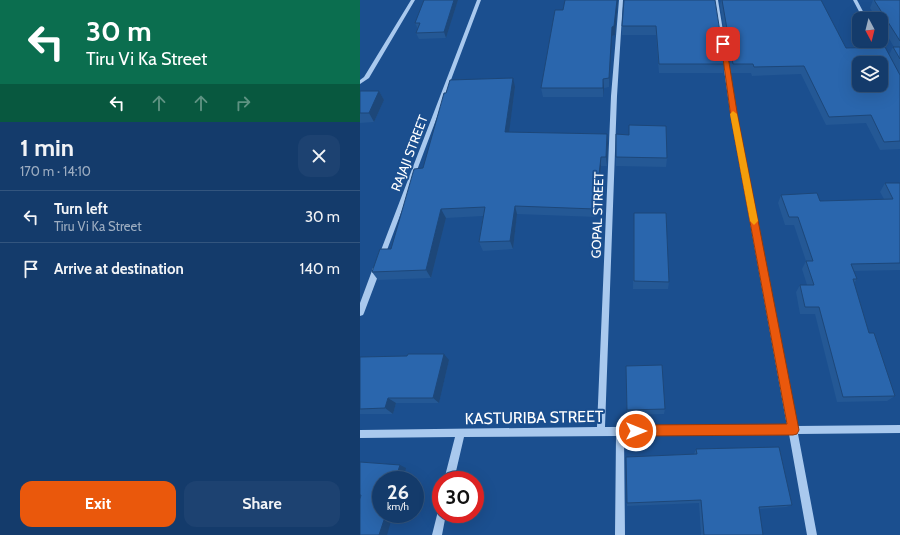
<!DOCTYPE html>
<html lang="en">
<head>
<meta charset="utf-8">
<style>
  body { margin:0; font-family:Cabin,sans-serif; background:#1d4271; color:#f1f3f6; height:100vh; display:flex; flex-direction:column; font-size:15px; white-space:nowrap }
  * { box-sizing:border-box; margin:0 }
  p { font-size:13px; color:#9dadc1 }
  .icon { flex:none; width:22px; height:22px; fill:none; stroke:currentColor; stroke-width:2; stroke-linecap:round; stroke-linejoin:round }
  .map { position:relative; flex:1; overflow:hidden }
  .sheet { display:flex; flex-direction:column; background:#143b6b; width:360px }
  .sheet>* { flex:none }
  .hud { background:#0b6e4f; color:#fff; overflow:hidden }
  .needle { width:26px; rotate:173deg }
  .fabs { position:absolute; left:492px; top:12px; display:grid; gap:8px }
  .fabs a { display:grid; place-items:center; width:36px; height:36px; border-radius:8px; background:#143b6b; box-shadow:0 4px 16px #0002,0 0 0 1px #33557e; font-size:20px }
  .speed { position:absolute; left:12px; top:471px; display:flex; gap:8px; font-size:20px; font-weight:700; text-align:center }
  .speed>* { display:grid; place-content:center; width:52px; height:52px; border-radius:50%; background:#143b6b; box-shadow:0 4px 16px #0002,0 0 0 1px #33557e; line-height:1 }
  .speed small { font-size:10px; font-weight:400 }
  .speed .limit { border:6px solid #d22; background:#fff; color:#111 }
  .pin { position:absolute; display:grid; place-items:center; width:34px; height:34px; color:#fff; margin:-17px; border-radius:8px; box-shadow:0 2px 6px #0006 }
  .me { position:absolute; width:44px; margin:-22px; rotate:90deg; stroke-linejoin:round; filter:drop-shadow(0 0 3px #0008) }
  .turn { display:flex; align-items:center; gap:14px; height:84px; padding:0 20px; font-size:18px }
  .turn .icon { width:52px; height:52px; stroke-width:2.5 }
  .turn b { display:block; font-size:28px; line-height:34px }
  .lanes { display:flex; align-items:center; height:38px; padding:0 20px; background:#0003; justify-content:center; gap:20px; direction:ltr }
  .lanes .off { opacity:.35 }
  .round { display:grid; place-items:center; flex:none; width:42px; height:42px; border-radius:12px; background:#1d4271 }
  .overview { display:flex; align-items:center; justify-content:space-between; height:68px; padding:0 20px }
  h1 { font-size:24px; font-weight:700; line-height:30px }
  .action { display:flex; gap:8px; margin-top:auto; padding:8px 20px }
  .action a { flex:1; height:46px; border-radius:12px; background:#ea580c; color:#fff; font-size:16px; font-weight:700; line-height:46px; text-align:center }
  .action a+a { background:#1d4271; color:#f1f3f6 }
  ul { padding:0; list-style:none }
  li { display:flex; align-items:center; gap:12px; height:52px; padding:0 20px; border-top:1px solid #33557e }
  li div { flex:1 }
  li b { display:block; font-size:15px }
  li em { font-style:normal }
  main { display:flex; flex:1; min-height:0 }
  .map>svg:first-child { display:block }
</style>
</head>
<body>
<main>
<section class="sheet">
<div class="hud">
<div class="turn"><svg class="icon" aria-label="left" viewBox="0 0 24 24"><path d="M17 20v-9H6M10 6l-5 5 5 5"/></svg><div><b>30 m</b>Tiru Vi Ka Street</div></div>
<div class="lanes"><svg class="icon" aria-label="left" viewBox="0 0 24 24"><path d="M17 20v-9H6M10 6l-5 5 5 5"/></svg><svg class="icon off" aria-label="ahead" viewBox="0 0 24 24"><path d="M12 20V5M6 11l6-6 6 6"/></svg><svg class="icon off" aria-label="ahead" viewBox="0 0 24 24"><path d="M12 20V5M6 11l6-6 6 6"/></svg><svg class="icon off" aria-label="right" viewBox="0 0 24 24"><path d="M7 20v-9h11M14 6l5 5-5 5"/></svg></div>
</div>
<div class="overview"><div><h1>1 min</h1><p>170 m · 14:10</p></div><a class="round"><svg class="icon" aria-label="close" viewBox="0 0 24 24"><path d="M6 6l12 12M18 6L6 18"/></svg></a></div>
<ul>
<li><svg class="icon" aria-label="left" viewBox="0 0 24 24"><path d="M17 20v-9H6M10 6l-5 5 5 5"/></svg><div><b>Turn left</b><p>Tiru Vi Ka Street</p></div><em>30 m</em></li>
<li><svg class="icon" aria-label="arrive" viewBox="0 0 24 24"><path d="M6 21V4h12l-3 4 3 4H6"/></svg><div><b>Arrive at destination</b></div><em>140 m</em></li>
</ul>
<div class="action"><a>Exit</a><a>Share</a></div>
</section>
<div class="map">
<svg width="540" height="535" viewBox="0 0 540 535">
  <rect width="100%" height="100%" fill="#1b4f8f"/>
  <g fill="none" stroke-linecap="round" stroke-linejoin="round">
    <!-- minor -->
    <path fill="#a9c9ee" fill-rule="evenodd" d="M51,0H55L9,78L0,84V80L4,77Z
      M117,0H121L24,258L23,260H19L18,258Z
      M259,0H263L257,96L245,427L427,426L371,118L354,0H358L377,118L436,426L540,425V433L438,434L457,535H447L429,434L264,436L265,535H255L256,436L104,437L94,480H84L95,437L0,438V430L237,427L251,96Z
      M493,0H497L507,19H503Z
      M515,41H519L527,55V56H523Z
      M17,265L19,266L21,268L4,313L3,315L0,316V303L13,268L15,266Z
      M81,509V514H86L82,535H72L78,511Z"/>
  </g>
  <!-- wall -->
  <path fill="#245895" d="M98,0L86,38L59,39L56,33L58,29L55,23Z
    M205,0H258L255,35L252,36L249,87L244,88L243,97H183L181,88L203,10Z
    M264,0L365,64L363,73H299L296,35H262V26Z
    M361,0L486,48L529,55L533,47H534L521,25V19H517L510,8L513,0H540V149L520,150L506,123L466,125L441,74L392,76L391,73H371L360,5Z
    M155,87L149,132L247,134L248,143L247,166H241L236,217L157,214L153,249L123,251L119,242L123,216L86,218L71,278L18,280L12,272L31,249L63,168Z
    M0,91H19L24,100L14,122L0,123Z
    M256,157L307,158L306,167L256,166Z
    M525,183H540V270L494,271L497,279L494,283L509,333L535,396L527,401L477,402L455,314H440L436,292L440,285H447L442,269L446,261L434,225H425L418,203L421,195L460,201L524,199L520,192Z
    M274,213L309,282L308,289H273Z
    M47,356L89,360L79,403H36L33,414H0V357Z
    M266,366L305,409L304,414L267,415Z
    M336,449L432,505L426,507L399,509L403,535H341L339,503L267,506L266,457L334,454Z"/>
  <!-- shaded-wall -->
  <path fill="#1d4779" d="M94,0H98L86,38L84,32Z
    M257,0H258L255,35L252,36L249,87V78L252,27Z
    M153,78L155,87L148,141L145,132Z
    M243,79L244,88L243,97Z
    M19,91L24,100L14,122L9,113Z
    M247,134L248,143L247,166L246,157Z
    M241,157V166L236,217L235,209Z
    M155,206L157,214L153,249L150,241Z
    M81,209L86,218L71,278L66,270Z
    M84,354L89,360L79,403L73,398Z
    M28,398L36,403L33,414L25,408Z
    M40,465L46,468L43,480H35Z
    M26,514H33L27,535H19Z"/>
  <!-- building -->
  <path fill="#2a66ad" stroke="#1d4779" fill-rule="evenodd" d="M64,0H94L84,32L56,33L60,23H55Z
    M205,0H257L254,26L252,27L249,78L243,79V88H181L195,10H203Z
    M264,0H355L365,64H299L296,26H262Z
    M362,0H461L486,48L525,47L540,75V141L524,142L511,115L469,117L444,66L394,67L393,64H373ZM499,63H521V85H499Z
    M514,0H540V41Z
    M533,47H540V59Z
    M153,78L145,132L247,134L246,157H241L235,209L155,206L150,241L119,242L125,207L81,209L66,270L12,272L20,249H31L54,169L63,168L84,93H86L90,80Z
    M0,91H19L9,113H0Z
    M269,125L306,126L307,158L256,157V134L269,135Z
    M525,183H540V263L491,264L497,279H493L509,333H514L535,396L483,397L459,307H445L440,285H454L446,261H453L438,217H429L421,195L457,193L460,201L533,199Z
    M274,213H306L309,282L274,281Z
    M48,354H84L73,398H28L25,408L0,409V357L47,356Z
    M302,365L305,409L267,410L266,366Z
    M419,447L432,505L399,507L403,535H344L341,500L267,503L266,457L337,454L336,449Z
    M0,462L40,465L35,480H21V514H26L19,535H0V499L1,495H0Z"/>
  <!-- route -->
  <path fill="#ea580c" stroke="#983908" d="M361,43L366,44L378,118L439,430L437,434L433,435L276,436L272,435L270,431L272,427L276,425L427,424L371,118Z"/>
  <!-- slow -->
  <path fill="#f59e0b" d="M373,111L377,114L398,221L394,225L390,221L370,114Z"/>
  <g text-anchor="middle" stroke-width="4" stroke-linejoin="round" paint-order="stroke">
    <!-- street labels -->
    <g font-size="13" fill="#fff" stroke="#1b4f8f">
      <text transform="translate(49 153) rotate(-69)" y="5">RAJAJI STREET</text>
      <text transform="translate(237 215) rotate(-88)" y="5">GOPAL STREET</text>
    </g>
    <!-- near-street labels -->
    <g font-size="16" fill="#fff" stroke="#1b4f8f">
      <text transform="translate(174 417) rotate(-1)" y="6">KASTURIBA STREET</text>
    </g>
  </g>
</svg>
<div class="fabs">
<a><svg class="needle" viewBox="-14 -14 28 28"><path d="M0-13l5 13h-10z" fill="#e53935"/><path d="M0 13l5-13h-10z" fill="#9dadc1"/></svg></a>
<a><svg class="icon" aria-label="layers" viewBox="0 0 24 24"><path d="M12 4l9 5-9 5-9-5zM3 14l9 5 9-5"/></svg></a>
</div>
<div class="speed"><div>26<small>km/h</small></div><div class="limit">30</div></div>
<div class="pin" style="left:363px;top:44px;background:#d93025"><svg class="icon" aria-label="arrive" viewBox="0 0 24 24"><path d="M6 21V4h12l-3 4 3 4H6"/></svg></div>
<svg class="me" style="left:276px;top:431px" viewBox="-20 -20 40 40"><circle r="17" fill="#ea580c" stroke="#fff" stroke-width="3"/><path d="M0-11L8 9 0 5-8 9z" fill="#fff"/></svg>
</div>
</main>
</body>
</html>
